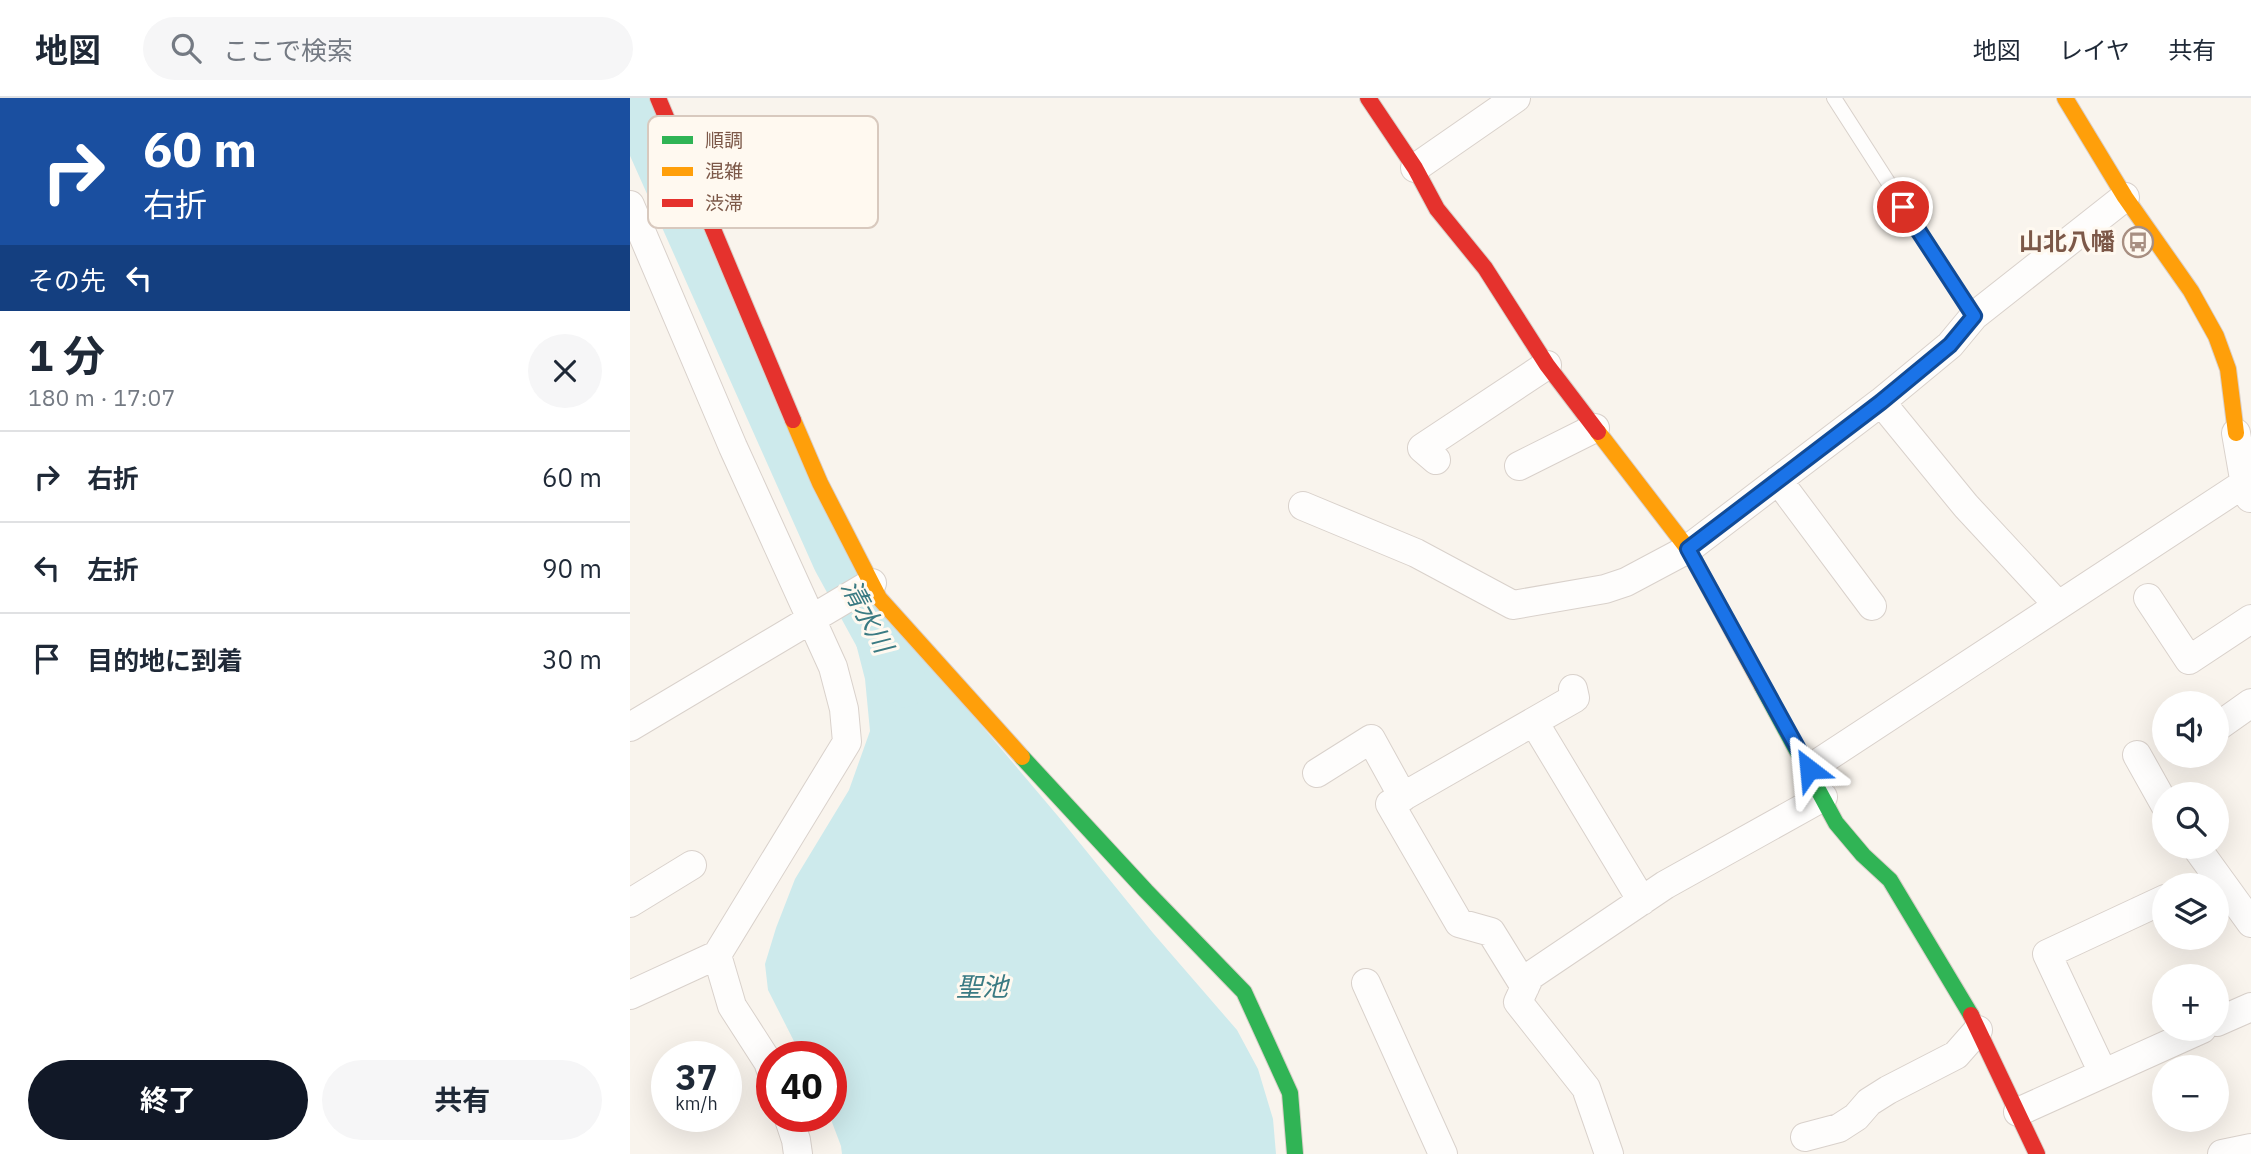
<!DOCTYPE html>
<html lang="ja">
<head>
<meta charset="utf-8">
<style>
  body { margin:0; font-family:"IBM Plex Sans","Noto Sans JP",sans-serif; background:#f6f6f7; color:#1f2937; height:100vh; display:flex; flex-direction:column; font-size:26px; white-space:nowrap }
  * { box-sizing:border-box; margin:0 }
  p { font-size:23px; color:#747a83 }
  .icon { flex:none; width:38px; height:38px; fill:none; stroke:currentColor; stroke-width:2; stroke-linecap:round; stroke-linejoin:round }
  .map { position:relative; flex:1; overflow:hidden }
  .panel { display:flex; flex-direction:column; background:#fff; width:630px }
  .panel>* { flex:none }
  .hud { background:#1a4fa0; color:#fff; overflow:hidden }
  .fabs { position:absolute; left:1522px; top:593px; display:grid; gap:14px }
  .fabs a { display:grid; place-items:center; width:77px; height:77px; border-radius:50%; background:#fff; box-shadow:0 7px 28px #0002; font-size:35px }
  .speed { position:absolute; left:21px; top:943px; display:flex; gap:14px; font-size:35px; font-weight:700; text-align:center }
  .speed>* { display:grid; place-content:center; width:91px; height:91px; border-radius:50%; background:#fff; box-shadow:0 7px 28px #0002; line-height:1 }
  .speed small { font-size:18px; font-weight:400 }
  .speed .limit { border:10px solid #d22; background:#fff; color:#111 }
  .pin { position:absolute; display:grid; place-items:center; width:60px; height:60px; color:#fff; margin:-30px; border:4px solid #fff; border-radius:50%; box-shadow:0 2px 7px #0007 }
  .me { position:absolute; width:77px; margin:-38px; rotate:331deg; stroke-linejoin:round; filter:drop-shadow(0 0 5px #0008) }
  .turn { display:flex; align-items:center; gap:24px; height:147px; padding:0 28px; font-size:32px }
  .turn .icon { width:91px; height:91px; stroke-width:2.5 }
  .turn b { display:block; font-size:49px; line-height:60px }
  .then { display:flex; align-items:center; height:66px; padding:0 28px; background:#0003; gap:14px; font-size:26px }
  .round { display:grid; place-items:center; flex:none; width:74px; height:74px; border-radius:37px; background:#f6f6f7 }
  .headline { display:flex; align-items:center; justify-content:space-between; height:119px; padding:0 28px }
  h1 { font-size:42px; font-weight:700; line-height:52px }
  .cta { display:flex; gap:14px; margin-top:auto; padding:14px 28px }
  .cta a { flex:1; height:80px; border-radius:42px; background:#111827; color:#fff; font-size:28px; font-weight:700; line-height:80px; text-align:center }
  .cta a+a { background:#f6f6f7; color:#1f2937 }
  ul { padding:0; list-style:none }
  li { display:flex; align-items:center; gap:21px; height:91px; padding:0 28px; border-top:2px solid #e0e1e3 }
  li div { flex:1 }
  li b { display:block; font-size:26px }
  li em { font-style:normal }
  header { display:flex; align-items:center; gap:42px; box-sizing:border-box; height:98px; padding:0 35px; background:#fff; border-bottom:2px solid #e0e1e3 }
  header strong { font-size:33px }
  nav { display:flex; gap:38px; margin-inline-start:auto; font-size:24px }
  .search { width:490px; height:63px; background:#f6f6f7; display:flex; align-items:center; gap:18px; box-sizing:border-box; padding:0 24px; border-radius:38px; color:#747a83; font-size:26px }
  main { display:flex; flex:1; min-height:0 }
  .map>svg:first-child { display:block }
</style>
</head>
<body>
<header>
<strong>地図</strong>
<div class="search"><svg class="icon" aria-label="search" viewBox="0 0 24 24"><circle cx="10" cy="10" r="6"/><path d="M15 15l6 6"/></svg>ここで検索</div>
<nav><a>地図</a><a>レイヤ</a><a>共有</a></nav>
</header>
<main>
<section class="panel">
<div class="hud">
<div class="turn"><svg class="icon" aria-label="right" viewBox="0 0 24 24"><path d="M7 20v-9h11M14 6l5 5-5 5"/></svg><div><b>60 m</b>右折</div></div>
<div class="then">その先<svg class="icon" aria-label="left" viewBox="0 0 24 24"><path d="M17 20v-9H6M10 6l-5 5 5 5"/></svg></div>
</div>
<div class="headline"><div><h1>1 分</h1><p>180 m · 17:07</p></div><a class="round"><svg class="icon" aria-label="close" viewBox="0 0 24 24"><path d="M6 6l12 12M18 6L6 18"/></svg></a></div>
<ul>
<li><svg class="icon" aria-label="right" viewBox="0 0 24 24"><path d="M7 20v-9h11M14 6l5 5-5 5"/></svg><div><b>右折</b></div><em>60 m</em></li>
<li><svg class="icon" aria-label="left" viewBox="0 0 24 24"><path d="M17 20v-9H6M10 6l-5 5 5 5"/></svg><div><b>左折</b></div><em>90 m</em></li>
<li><svg class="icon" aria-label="arrive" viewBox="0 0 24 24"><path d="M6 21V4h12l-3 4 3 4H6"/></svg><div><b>目的地に到着</b></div><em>30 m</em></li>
</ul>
<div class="cta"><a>終了</a><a>共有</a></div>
</section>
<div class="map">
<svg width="1621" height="1056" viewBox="0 0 1621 1056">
  <rect width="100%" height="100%" fill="#f9f4ed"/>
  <!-- water -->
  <path fill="#cdeaec" d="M260,519L427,717L523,835L607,932L628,971L643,1021L646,1056H212L211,1048L200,1019L201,959H172L138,892L135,866L146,830L165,781L219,692L240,633L235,581L225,542Z"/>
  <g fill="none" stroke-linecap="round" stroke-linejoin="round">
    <!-- river -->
    <path stroke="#cdeaec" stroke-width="47" d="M0,0L206,462L274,586"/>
    <!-- lane casing -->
    <g stroke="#d9d1cb" stroke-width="16">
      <path id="lane" d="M1204,0L1344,218"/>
    </g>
    <!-- street casing -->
    <g stroke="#d9d1cb" stroke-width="30">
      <path id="street" d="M785,70L886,0
        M0,107L103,349L203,569L214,611L217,644L87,857L102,908L138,964L142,975
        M1251,304L1336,408L1428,507
        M1606,335L1614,381L1620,400
        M806,362L792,350L917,267
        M889,368L965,330
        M1148,382L1242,508
        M673,408L786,455L883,507L975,491L996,484L1058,451L1251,304L1320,247L1344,218L1495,99
        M1518,500L1559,562L1621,521
        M904,624L1012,803
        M1590,627L1621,605
        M0,629L242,485
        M1507,657L1535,707
        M1179,671L1615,385
        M687,675L741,641L773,699
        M1566,749L1621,825
        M0,805L62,767
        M736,885L813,1056
        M895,889L861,834L829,825L760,706L945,600L943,591
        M0,897L87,857
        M1587,924L1621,909
        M1473,975L1417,856L1535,801
        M1388,1014L1572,931
        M158,1018L166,1042L168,1056
        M1175,1039L1209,1030L1226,1019L1239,1004L1258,992L1326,957L1348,932
        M979,1056L956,990L888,904L900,878L1035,787L1193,699
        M1592,1056L1621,1050"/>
    </g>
    <!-- fast casing -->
    <g stroke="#d9cfc9" stroke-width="18">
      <path id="fast" d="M1132,588L1206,725L1233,757L1260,782L1341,917
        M392,659L516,793L614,894L660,995L665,1056"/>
    </g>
    <!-- slow casing -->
    <g stroke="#d9cfc9" stroke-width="18">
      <path id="slow" d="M1435,0L1495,99L1561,193L1586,238L1598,271L1606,335
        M163,322L190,385L249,500L392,659
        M968,334L1058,451L1132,588"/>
    </g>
    <!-- jam casing -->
    <g stroke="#d9cfc9" stroke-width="18">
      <path id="jam" d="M28,0L163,322
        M738,0L785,70L807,111L855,170L917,267L968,334
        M1341,917L1407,1056"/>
    </g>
    <!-- lane -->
    <use href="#lane" stroke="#fefdfc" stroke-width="14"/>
    <!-- street -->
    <use href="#street" stroke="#fefdfc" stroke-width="28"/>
    <!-- fast -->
    <use href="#fast" stroke="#30b455" stroke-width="16"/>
    <!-- slow -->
    <use href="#slow" stroke="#ff9f0a" stroke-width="16"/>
    <!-- jam -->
    <use href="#jam" stroke="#e5322d" stroke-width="16"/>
  </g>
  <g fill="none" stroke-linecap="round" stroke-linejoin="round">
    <!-- route casing -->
    <g stroke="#114b97" stroke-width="18">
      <path id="route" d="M1179,671L1058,451L1251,304L1320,247L1344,218L1273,109"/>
    </g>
    <!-- route -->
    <use href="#route" stroke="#1a73e8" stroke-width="12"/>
  </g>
  <!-- icons -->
  <defs>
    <g id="bus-ring" transform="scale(1.575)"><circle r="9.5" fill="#fff9f0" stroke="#a88f82" stroke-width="1.5"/><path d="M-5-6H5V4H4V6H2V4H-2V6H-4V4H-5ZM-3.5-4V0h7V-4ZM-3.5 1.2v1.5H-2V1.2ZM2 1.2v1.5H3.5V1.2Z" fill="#a88f82"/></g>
  </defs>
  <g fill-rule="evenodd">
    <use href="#bus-ring" x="1508" y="144"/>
  </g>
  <g text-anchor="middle" stroke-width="6" stroke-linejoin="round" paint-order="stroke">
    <!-- poi labels -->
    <g font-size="24" font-weight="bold" fill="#7c5848" stroke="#fff9f0" text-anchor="end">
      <text x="1485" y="152">山北八幡</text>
    </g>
    <!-- water labels -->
    <g font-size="26" font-style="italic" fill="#3a7a82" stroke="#fff9f0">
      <text transform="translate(237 518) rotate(62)" y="9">清水川</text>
      <text x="352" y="898">聖池</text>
    </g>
  </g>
  <!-- legend -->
  <rect x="18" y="18" width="230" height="112" rx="10" fill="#fff9f0" stroke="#d8c9be" stroke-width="2"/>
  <rect x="32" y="38" width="31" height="8" fill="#30b455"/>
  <rect x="32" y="69" width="31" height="9" fill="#ff9f0a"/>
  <rect x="32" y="101" width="31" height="8" fill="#e5322d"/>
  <g font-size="19" fill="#7c5848">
    <text x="75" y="49">順調</text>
    <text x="75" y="80">混雑</text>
    <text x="75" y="112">渋滞</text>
  </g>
</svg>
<div class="fabs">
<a><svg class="icon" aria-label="sound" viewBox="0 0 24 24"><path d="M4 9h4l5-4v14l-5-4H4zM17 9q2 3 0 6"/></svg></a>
<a><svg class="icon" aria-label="search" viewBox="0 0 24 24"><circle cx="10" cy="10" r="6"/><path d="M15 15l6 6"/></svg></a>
<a><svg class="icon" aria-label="layers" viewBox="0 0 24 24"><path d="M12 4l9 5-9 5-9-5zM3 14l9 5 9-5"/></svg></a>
<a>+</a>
<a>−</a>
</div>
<div class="speed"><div>37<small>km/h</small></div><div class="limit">40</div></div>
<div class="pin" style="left:1273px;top:109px;background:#d93025"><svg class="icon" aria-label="arrive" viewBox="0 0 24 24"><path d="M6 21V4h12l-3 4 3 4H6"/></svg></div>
<svg class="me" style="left:1179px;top:671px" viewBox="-20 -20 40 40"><path d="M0-17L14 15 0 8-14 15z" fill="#1a73e8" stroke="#fff" stroke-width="4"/></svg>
</div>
</main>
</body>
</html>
